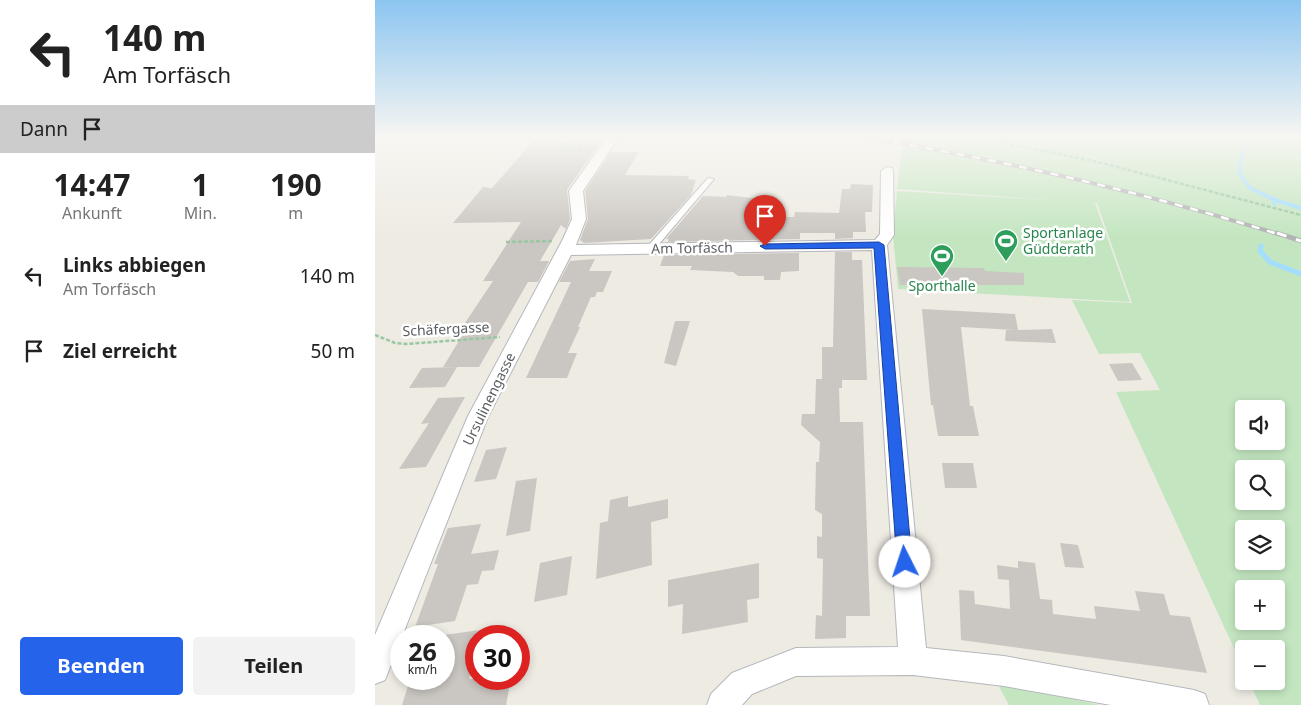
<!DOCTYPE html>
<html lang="de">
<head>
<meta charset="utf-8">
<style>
  body { margin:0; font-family:"Noto Sans",sans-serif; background:#f2f2f2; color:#222; height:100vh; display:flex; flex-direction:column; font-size:19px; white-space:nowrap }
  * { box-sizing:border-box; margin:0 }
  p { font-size:16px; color:#767676 }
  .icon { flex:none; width:28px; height:28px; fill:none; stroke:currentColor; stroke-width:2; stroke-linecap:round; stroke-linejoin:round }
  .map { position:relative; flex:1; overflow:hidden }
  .panel { display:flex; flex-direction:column; background:#fff; width:375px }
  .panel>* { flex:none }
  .guide { background:#fff; color:#222; overflow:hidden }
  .buttons { position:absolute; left:860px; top:400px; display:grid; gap:10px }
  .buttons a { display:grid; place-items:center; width:50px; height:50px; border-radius:5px; background:#fff; box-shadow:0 2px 8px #0003; font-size:25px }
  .speed { position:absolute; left:15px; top:625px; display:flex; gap:10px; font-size:25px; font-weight:700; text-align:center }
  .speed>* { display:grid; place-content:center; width:65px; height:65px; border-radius:50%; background:#fff; box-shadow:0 2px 8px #0003; line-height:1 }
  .speed small { font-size:12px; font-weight:400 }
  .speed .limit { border:8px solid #d22; background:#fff; color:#111 }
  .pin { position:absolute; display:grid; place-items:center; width:42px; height:42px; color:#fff; margin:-51px -21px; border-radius:50% 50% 50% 0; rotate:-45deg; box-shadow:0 0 5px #0007 }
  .pin .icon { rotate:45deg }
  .me { position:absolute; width:55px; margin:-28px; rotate:356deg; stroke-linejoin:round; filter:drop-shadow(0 0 4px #0008) }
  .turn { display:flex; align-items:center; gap:18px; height:105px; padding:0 20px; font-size:22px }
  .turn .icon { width:65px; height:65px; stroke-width:2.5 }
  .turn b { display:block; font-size:35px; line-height:42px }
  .then { display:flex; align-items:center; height:48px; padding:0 20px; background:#0003; gap:10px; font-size:19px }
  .eta { display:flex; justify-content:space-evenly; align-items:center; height:85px; text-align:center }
  .eta b { font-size:30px; font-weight:700; line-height:35px }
  .button { display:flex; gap:10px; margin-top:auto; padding:10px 20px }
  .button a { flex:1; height:58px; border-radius:5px; background:#2563eb; color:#fff; font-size:20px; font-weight:700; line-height:58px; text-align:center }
  .button a+a { background:#f2f2f2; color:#222 }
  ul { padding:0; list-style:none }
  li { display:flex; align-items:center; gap:15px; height:75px; padding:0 20px }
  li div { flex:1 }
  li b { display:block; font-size:19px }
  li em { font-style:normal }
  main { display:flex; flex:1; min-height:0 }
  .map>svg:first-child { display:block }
</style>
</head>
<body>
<main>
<section class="panel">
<div class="guide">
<div class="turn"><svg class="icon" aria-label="left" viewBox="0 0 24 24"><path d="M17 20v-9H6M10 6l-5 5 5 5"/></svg><div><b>140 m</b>Am Torfäsch</div></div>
<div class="then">Dann<svg class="icon" aria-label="arrive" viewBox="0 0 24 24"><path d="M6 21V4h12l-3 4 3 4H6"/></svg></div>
</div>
<div class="eta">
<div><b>14:47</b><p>Ankunft</p></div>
<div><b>1</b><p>Min.</p></div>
<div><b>190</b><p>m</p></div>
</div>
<ul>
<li><svg class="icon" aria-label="left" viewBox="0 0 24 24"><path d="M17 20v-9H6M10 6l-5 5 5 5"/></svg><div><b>Links abbiegen</b><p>Am Torfäsch</p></div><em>140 m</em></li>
<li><svg class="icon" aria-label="arrive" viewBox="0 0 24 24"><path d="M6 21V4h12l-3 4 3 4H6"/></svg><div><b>Ziel erreicht</b></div><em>50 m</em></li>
</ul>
<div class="button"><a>Beenden</a><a>Teilen</a></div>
</section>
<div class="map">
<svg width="926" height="705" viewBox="0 0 926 705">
  <rect width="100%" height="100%" fill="#eeebe3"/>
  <!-- green -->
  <path fill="#c3e6c0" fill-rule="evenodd" d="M528,137H926V705H885L874,681H901V649H869V670L741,392L785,390L765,353L724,354L697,300L757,303L722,203H720L755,302L523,289L518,235L522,191L672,200L522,189ZM869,409H901V441H869ZM869,469H901V501H869ZM869,529H901V561H869ZM869,589H901V621H869Z
    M622,683L725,705H634Z"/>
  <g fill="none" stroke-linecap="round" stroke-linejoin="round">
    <!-- stream-far1 -->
    <path stroke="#a3deff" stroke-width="4" d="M870,137L864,172L875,188L900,200L899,204
      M900,200L926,208"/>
    <!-- stream -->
    <path stroke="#a3deff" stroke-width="5" d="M886,246L885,251L895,262L926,274"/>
  </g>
  <!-- building -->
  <path fill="#cac6c1" d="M203,137H229L192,190L195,219L191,229L186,225L165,261H174L163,282H153L104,367H68L93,326H88L118,281H108L146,222L78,223L108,187L117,188L159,140L192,141L201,140Z
    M236,152H264L250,175L314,176L313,179L321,180L316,195L276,239L209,243L205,240L213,219L210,191Z
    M476,184L498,185L497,212H490L491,232H478V238L460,239V233H425V239L293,242L294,239H291L328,196L351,197L352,195L393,200L384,217H419L420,212L464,213L467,189H475Z
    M477,252V260H487L492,380H467V388H464L465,422H488L495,616H471V638L440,639L441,615L447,616L448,559L442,558V536L447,537V514L440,510L441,462H444L445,442L426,425L427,414H440L441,379H447V347H458L460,252Z
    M424,253V271L406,272L405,280H389V276H363L358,272L315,270L317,266H285L289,255Z
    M220,259L214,271H237L228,292H222L220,297H216L203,327H205L193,353H202L192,378H151L196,282H184L195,261Z
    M522,267L609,268L610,271L649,273V285H525Z
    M547,309L640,314L643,330L677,329L681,343L630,341L631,330H640L586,327L595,406H598L604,436H563L558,405H556Z
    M300,321H315L301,366L289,363Z
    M757,363L767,380L743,381L734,364Z
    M82,367L70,387L34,388L47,368Z
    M90,397L51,467L24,469L54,423L46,424L63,398Z
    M132,447L121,479L99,482L111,450Z
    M567,463H598L602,488H570Z
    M162,478L155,531L131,536L141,481Z
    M253,496V507L293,499V518L276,522L277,565L221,579L225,523L233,521L235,500Z
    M106,524L96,554L124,550L119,570L107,571L103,584L92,585L80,621L40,627L63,564H59L73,528Z
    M685,543L703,545L709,568L690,567Z
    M197,556L192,595L159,602L165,563Z
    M643,561L660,563L665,599L677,600L678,614L721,619L719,606L765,611L760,591L789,594L795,615L815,617L832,673L586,640L584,590L599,591L600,604L635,609L634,580L623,579L622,565L643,568Z
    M384,563V598L372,600L373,622L307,634L308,604L293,607V580Z
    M105,630L104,636H101V647L94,679H136L131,705H27L33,686H36L38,679H69V635Z"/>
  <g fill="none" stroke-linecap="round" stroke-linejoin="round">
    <!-- lane casing -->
    <g stroke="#b4b7bb" stroke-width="2">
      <path id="lane" d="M333,178L339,179L279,250H273V246Z"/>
    </g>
    <!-- street casing -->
    <g stroke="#b4b7bb" stroke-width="2">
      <path id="street" d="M0,137H11L0,146Z
        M232,137H244L208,191L211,219L201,245L500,240L505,234L506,171L512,167L517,168L518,171L519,235L512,245L551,648L629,656L819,690L830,694L834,705H736L629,686L538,675L421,676L377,694L367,705H332L336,694L357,673L421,648L523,647L497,250L196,255L113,417L10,680L0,684V635L93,416L187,241L197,219L194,191Z"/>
    </g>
    <!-- path -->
    <path stroke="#99c7a2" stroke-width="2.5" stroke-dasharray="4 2" stroke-linecap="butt" d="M600,137L723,162L926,215
      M185,149H212
      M131,242L178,241
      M0,335L20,343L32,344L125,337"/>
    <!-- lane -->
    <use href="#lane" fill="#fff" fill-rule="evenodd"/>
    <!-- street -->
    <use href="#street" fill="#fff" fill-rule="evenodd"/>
    <!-- rail-far1 casing -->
    <g stroke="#b2b3b4" stroke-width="4">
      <path id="rail-far1" d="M487,137C629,160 768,192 906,235"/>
    </g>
    <!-- rail casing -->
    <g stroke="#b2b3b4" stroke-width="5">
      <path id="rail" d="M902,233L926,241"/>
    </g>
    <!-- rail-far1 -->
    <use href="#rail-far1" stroke="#fff" stroke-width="2.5" stroke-dasharray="8" stroke-linecap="butt"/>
    <!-- rail -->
    <use href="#rail" stroke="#fff" stroke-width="3" stroke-dasharray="10" stroke-linecap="butt"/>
  </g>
  <!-- sky -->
  <linearGradient id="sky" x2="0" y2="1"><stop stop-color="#8cc5f1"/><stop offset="0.58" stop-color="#f7f6f2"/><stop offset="1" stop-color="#f7f6f2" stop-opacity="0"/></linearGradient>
  <rect width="926" height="236" fill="url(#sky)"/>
  <!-- route -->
  <path fill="#2563eb" stroke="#184099" d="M504,242L509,245L537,562L535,568L530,570L524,568L522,562L499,248L390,249L385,246L390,244Z"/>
  <!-- icons -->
  <defs>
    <g id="stadium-pin" transform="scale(1.25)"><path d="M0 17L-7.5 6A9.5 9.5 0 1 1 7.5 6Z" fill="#2e9e5b" stroke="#fff"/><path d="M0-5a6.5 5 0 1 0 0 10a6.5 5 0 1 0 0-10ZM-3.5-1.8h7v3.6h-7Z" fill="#fff"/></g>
  </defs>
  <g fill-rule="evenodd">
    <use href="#stadium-pin" x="631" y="241"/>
    <use href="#stadium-pin" x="567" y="256"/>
  </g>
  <g text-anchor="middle" stroke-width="5" stroke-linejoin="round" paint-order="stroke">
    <!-- leisure labels -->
    <g font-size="14" fill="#27864d" stroke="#fff" text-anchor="start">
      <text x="648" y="238">Sportanlage<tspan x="648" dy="16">Güdderath</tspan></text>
      <text x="567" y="291" text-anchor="middle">Sporthalle</text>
    </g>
    <!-- street labels -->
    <g font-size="14" fill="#5c6064" stroke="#fff">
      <text transform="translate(317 248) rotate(-1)" y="5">Am Torfäsch</text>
      <text transform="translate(71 329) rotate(-3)" y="5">Schäfergasse</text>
      <text transform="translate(114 399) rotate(-64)" y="5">Ursulinengasse</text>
    </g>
  </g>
</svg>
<div class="buttons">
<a><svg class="icon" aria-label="sound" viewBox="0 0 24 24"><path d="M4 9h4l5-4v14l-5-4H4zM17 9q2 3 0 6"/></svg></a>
<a><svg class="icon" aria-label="search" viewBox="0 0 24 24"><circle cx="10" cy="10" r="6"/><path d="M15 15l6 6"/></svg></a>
<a><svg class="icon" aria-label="layers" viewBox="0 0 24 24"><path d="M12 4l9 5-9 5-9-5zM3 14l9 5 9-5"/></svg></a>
<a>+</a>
<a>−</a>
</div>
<div class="speed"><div>26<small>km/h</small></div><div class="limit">30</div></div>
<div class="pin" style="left:390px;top:246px;background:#d93025"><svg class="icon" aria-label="arrive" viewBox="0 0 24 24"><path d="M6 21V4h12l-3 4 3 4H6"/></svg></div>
<svg class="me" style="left:530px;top:562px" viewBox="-20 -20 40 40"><circle r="19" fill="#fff"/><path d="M0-13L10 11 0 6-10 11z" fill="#2563eb"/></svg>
</div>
</main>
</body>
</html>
